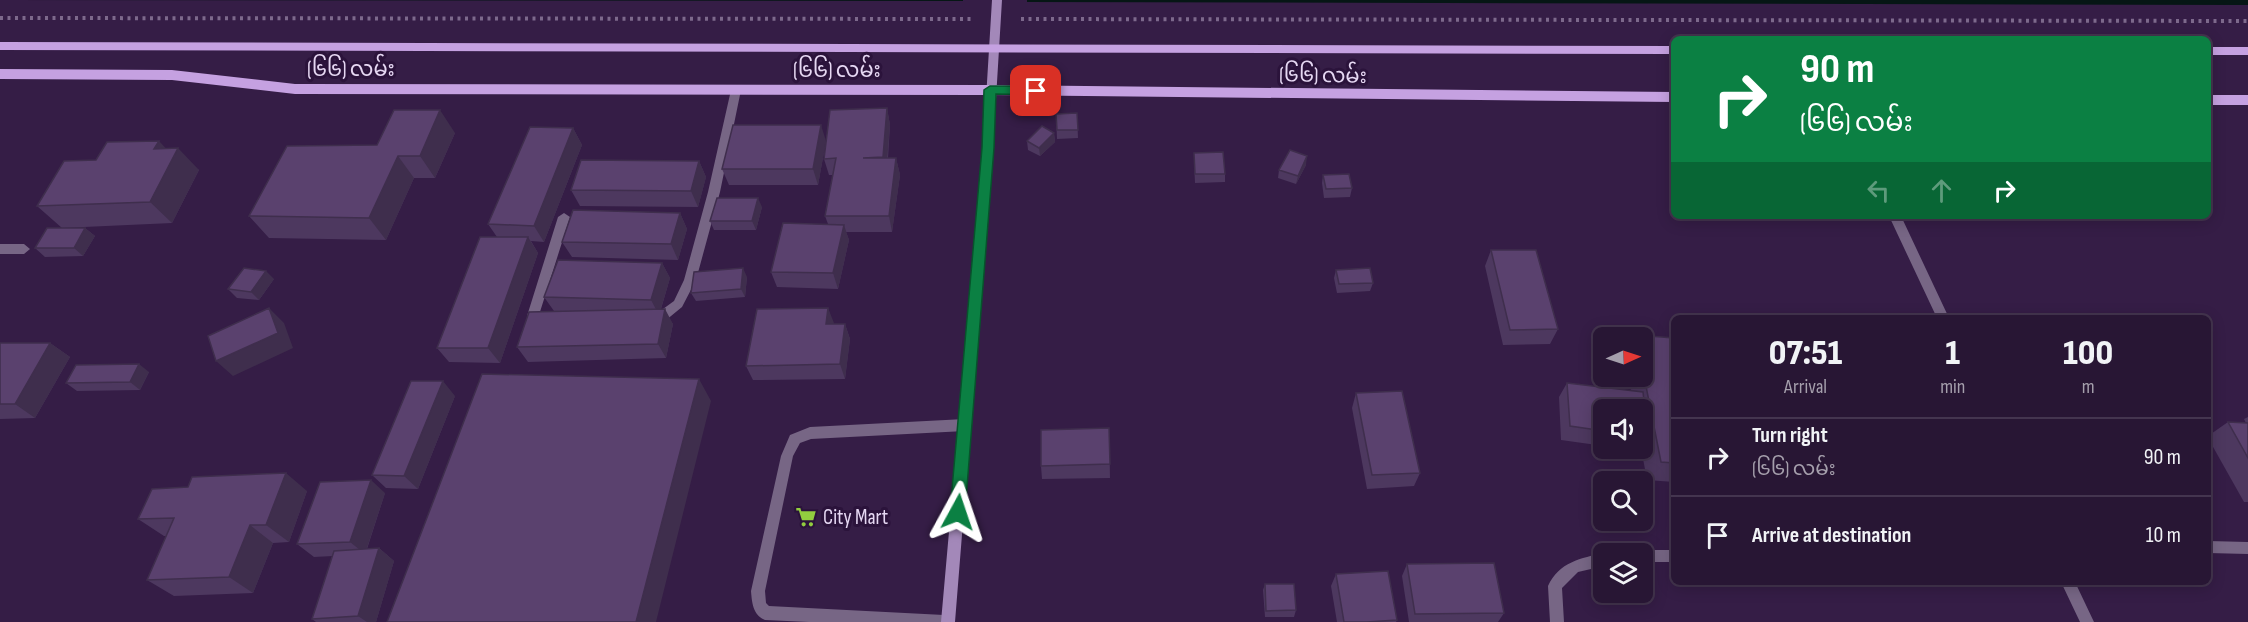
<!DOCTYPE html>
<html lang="en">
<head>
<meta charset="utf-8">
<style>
  body { margin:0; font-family:"Sofia Sans Condensed","Noto Sans Myanmar",sans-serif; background:#342340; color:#f1f3f6; height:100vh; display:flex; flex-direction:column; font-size:22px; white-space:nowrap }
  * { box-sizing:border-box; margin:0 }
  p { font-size:20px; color:#a59fac }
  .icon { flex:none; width:33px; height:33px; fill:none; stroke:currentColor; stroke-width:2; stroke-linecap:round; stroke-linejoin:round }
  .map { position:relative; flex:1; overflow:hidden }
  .drawer { position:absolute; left:1671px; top:315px; width:540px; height:270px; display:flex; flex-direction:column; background:#281634; border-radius:9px; box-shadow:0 3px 15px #0003,0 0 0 2px #44354f }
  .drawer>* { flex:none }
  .guide { position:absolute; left:1671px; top:36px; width:540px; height:183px; border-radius:9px; box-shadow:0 3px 15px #0003,0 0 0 2px #44354f; background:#0b8043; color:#fff; overflow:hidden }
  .needle { width:39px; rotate:87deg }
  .fabs { position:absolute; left:1593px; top:327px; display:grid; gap:12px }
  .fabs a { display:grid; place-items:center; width:60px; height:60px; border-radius:9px; background:#281634; box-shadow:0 3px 15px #0003,0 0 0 2px #44354f; font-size:30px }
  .pin { position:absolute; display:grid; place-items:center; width:51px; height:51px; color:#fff; margin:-26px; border-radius:12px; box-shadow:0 3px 9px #0006 }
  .me { position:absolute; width:66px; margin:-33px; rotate:5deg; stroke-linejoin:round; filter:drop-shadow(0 0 4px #0008) }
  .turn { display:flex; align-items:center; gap:21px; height:126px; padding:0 30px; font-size:27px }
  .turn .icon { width:78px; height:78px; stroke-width:2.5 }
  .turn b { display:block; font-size:42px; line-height:51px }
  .lanes { display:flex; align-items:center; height:57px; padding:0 30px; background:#0003; justify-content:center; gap:30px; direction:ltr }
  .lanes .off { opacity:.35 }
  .eta { display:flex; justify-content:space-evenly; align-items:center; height:102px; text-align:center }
  .eta b { font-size:36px; font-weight:800; line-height:42px }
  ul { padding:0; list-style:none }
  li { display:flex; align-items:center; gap:18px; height:78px; padding:0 30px; border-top:2px solid #44354f }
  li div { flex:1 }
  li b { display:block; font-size:22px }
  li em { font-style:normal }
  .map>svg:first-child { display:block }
</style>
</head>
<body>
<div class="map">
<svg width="2248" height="622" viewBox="0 0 2248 622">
  <rect width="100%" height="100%" fill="#351d46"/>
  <!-- water -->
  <path fill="#061615" d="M0,0H963V1Z
    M1027,0H2248V5L1027,2Z"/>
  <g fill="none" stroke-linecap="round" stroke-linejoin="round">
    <!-- path -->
    <path stroke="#7d698c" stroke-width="4" stroke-dasharray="3 4.5" stroke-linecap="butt" d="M0,18L971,19
      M1021,19L2248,21"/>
    <!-- lane -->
    <path fill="#776685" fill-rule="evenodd" d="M965,419L970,421L971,425L970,429L965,431L811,439L800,443L793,456L765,591L766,603L769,606L944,615L949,617L951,622H809L765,620C753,615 752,603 751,591L781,456L790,435L810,427Z"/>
    <!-- street -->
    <path fill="#776685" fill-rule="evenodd" d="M736,86L741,90L720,192L696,280L682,307L660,325H652L650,321L652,317L674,301L684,280L708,192L731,90Z
      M564,213L570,217L539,315L545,322L543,326C536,328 530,323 527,316L558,217Z
      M1889,216H1901L1949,318H1937Z
      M0,244H24L30,249L24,254H0Z
      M2208,541L2248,542V554L2208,553Z
      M1642,550H1674V562H1642V554H1636Z
      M1604,553L1606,554H1604V566L1578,572L1562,588L1564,622H1550L1548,586C1559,562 1581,558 1604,553Z
      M2061,582H2075L2094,622H2080Z"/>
    <!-- secondary -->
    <path fill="#a388b9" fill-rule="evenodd" d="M992,0H1002L993,148L955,622H941L983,148Z"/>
    <!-- primary -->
    <path fill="#c5a1e1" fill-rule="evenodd" d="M0,42L1674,46V54L0,50Z
      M2208,47H2248V55H2208Z
      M0,69L172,70L295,84L990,85L1674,92V102L990,95L295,94L172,80L0,79Z
      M2208,95H2248V105H2208Z"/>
  </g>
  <!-- wall -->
  <path fill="#4d385f" d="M887,108L890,125L888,158H896L900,175L892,232H846L849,240L838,289L777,287L771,272L828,224L825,216L833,175H829L824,159Z
    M1077,113L1078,138L1057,139L1056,114Z
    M573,128L582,145L544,242L531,241L538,253L500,363L449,362L437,348L497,237L488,224Z
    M455,133L435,178H414L386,240L269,238L249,216L377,145Z
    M1054,133L1055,142L1040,156L1028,150L1027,141Z
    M826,141L818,185H729L722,169Z
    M166,148L199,170L172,223L62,228L37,206L96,160Z
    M1194,153L1225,174V182L1195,183L1194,162Z
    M699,161L706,177L698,207L580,206L571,190Z
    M1306,165L1296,184L1278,178L1279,170Z
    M1323,175L1352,188L1350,197L1324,198L1322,183Z
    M762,207L756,230H714L710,221Z
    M680,213L687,229L678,260L572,257L562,242Z
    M85,228L95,236L83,256L45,257L35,248Z
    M1491,250L1558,329L1550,344L1503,345L1485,266Z
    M662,263L670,278L661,309L673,324L666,358L528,362L517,347L554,311L544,297Z
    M1336,270L1373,283L1370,291L1337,293L1334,278Z
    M747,277L745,297L696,301L691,293Z
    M274,279L259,300L237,298L228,289Z
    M828,308L833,324H845L850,339L845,379L753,380L746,366Z
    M1636,335L1674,338V482L1647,480L1641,448H1642V410H1604V446L1561,440L1559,397L1567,383L1631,391L1628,376H1642V338H1635Z
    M0,343H50L70,357L35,418L0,419Z
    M149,372L140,390L77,391L66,383Z
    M1356,393L1420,473L1414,486L1367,489L1352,408Z
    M455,396L418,489L386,488L372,475Z
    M2248,417V502H2244L2208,438V436L2228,422L2246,423L2244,419Z
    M1109,428L1110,478L1042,479L1041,466Z
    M1624,448H1639L1638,450Z
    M307,491L289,542L273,543L253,593L174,596L147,580L166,536H164L138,519Z
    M385,493L367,549L379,548L394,561L376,622H316L312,619L333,556L314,557L297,544Z
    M1407,564L1504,613L1498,622H1409L1402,576Z
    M1336,574L1397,620L1396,622H1337L1331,586Z
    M1265,584L1296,610L1294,617H1265L1263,590Z"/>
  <!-- shaded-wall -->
  <path fill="#3f2e4d" d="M887,108L890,125L886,173L883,157Z
    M440,110L455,133L435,178L420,156Z
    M821,125L826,141L818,185L813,169Z
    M573,128L582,145L544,242L534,226Z
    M1054,133L1055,142L1040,156L1039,148Z
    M159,141L174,157L178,148L199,170L172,223L150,202L154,149Z
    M398,156L414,178L386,240L369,218Z
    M1307,156L1306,165L1296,184L1298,176Z
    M896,158L900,175L892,232L889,216Z
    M699,161L706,177L698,207L691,191Z
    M758,198L762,207L756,230L752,221Z
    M680,213L687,229L678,260L671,244Z
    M844,225L849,240L838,289L833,273Z
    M85,228L95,236L83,256L74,248Z
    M528,237L538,253L500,363L488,348Z
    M662,263L670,278L659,315L651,300Z
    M743,268L747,277L745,297L741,289Z
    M266,271L274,279L259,300L251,292Z
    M269,308L284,323L293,348L233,376L216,361Z
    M828,308L834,323L831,339L826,324Z
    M665,309L673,324L666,358L658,344Z
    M845,324L850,339L845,379L840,364Z
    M50,343L70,357L35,418L15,404Z
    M139,364L149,372L140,390L130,382Z
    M699,379L711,401L656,622H636Z
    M443,381L455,396L418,489L404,476Z
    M286,473L307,491L289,542L266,525Z
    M371,480L385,493L365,554L350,542Z
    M250,525L273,543L253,593L229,577Z
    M379,548L394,561L376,622H367L358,616Z"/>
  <!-- building -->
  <path fill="#5a416e" stroke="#3f2e4d" stroke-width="1.5" d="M887,108L883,157L863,158H896L889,216H825L836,158L824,159L830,110Z
    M394,110H440L420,156H398L369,218L249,216L287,146L377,145Z
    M1077,113L1078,130H1057L1056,114Z
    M733,125H821L813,169H722Z
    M1042,126L1054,133L1039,148L1027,141Z
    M530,127L573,128L534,226L488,224Z
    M159,141L154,149L178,148L150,202L37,206L64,161L96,160L107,142Z
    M1290,150L1307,156L1298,176L1279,170Z
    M1223,152L1225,174H1195L1194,153Z
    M581,160L699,161L691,191L571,190Z
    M1349,174L1352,188L1326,189L1323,175Z
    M717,198H758L752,221H710Z
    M573,210L680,213L671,244L562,242Z
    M783,223L844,225L833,273L771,272Z
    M47,228H85L74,248H35Z
    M480,237H528L488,348H437Z
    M1491,250H1536L1558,329L1510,330Z
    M558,260L662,263L651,300L544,297Z
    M244,268L266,271L251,292L228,289Z
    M743,268L741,289L691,293L694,272Z
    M1370,268L1373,283L1339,284L1336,270Z
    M269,308L278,333L216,361L208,336Z
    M828,308L826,324H845L840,364L746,366L757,309Z
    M665,309L658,344L517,347L529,312Z
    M1636,335L1674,338V463L1661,462L1642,366V338H1637Z
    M0,343H50L15,404H0Z
    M139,364L130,382L66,383L76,365Z
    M482,374L699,379L636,622H387Z
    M411,381H443L404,476L372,475Z
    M1567,383L1643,392L1648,437L1642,436V410H1604V431L1570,426Z
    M1402,391L1420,473L1372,475L1356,393Z
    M2228,422L2248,423V458Z
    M1109,428L1110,464L1041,466V430Z
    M286,473L266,525H250L229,577L147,580L174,518L138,519L152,489L188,487L192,477Z
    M371,480L350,542L297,544L320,482Z
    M379,548L358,616L312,619L334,551Z
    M1494,563L1504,613L1415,614L1407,564Z
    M1388,571L1397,620L1367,622H1344L1336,574Z
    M1265,584H1294L1296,610L1266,611Z"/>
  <!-- route -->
  <path fill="#0b8043" stroke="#07532c" stroke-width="1.5" d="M990,86H1036L1042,91L1036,95L996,94L994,148L965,512L963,517L958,519L952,517L950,512L982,148L984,90Z"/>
  <!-- icons -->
  <defs>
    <g id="supermarket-bare" transform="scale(1.62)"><path d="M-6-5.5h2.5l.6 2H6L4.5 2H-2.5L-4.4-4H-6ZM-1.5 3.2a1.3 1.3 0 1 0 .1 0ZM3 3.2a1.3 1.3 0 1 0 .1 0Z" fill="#92cd3f" stroke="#2b133b" stroke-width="2.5" paint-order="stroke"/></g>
  </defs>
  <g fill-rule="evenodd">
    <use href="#supermarket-bare" x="806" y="517"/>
  </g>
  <g text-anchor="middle" stroke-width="6" stroke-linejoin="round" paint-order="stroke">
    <!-- street labels -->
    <g font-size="21" fill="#e6d8f3" stroke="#2b133b">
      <text x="351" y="76">(၆၆) လမ်း</text>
      <text x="837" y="77">(၆၆) လမ်း</text>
      <text transform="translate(1323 75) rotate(1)" y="7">(၆၆) လမ်း</text>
    </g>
    <!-- poi labels -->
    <g font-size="21" fill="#e6d8f3" stroke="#2b133b" text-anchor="start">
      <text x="823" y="524">City Mart</text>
    </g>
  </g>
</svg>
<div class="fabs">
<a><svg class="needle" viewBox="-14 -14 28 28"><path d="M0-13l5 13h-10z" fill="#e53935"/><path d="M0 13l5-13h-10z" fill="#a59fac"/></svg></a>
<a><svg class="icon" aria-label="sound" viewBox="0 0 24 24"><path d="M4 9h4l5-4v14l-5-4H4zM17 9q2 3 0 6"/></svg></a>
<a><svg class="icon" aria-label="search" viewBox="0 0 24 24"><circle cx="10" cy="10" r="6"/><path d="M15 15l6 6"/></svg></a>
<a><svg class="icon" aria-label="layers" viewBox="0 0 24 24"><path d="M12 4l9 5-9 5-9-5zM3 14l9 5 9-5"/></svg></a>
</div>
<div class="pin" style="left:1036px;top:91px;background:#d93025"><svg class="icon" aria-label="arrive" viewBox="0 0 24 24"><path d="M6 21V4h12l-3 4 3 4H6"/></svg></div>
<svg class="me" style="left:958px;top:512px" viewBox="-20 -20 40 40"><path d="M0-17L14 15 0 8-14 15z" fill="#0b8043" stroke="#fff" stroke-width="4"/></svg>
<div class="guide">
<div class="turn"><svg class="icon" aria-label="right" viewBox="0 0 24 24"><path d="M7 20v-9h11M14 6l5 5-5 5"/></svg><div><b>90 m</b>(၆၆) လမ်း</div></div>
<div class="lanes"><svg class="icon off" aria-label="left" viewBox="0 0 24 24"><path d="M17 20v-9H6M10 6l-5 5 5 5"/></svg><svg class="icon off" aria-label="ahead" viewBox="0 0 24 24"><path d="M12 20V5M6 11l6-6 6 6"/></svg><svg class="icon" aria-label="right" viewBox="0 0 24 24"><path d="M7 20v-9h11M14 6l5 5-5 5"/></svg></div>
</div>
<section class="drawer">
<div class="eta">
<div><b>07:51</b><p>Arrival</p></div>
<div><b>1</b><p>min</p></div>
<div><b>100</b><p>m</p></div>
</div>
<ul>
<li><svg class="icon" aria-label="right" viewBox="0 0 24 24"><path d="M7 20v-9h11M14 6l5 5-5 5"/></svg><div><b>Turn right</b><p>(၆၆) လမ်း</p></div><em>90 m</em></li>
<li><svg class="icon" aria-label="arrive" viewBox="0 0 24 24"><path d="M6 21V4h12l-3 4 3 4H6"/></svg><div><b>Arrive at destination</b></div><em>10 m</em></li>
</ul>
</section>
</div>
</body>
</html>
